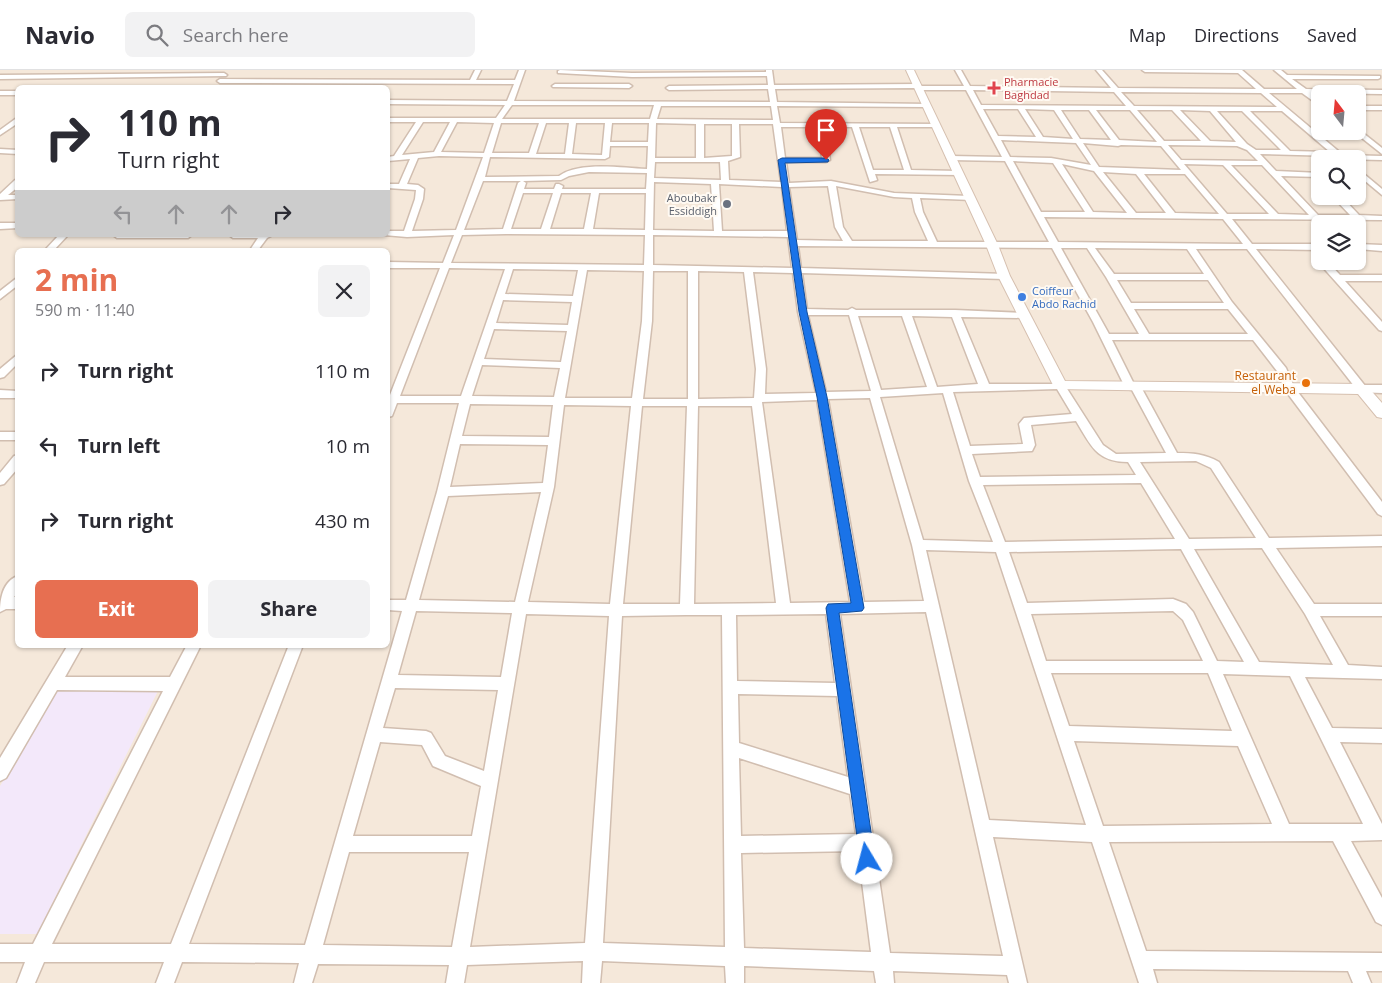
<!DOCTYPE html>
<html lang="en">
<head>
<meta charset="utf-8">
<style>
  body { margin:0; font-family:"Open Sans",sans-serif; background:#f2f2f3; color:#2b2b33; height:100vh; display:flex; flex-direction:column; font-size:19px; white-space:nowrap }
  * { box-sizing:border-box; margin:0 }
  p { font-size:16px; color:#7c7c81 }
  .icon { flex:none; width:28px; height:28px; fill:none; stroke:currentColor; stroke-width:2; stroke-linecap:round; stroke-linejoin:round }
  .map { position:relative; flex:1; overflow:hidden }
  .side { position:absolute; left:15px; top:178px; width:375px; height:400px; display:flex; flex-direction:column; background:#fff; border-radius:8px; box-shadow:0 1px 4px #0004 }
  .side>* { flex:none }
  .top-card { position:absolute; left:15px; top:15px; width:375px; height:152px; border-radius:8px; box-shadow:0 1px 4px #0004; background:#fff; color:#2b2b33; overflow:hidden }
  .needle { width:32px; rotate:344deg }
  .fabs { position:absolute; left:1311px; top:15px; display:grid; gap:10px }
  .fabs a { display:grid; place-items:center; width:55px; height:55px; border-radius:8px; background:#fff; box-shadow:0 1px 4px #0004; font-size:25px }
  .pin { position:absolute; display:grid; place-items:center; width:42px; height:42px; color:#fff; margin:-51px -21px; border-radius:50% 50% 50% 0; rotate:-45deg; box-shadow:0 0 5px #0007 }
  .pin .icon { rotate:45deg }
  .me { position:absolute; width:55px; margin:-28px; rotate:352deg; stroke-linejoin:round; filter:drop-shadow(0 0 4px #0008) }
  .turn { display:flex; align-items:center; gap:18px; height:105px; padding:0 20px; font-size:22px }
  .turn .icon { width:65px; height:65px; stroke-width:2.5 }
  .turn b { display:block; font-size:35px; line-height:42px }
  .lanes { display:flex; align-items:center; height:48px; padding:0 20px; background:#0003; justify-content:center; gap:25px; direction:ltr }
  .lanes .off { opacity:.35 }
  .round { display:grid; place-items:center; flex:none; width:52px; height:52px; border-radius:8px; background:#f2f2f3 }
  .summary { display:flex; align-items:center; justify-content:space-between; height:85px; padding:0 20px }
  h1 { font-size:30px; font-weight:700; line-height:38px; color:#e76f51 }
  .cta { display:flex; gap:10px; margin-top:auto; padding:10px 20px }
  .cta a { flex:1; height:58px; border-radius:8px; background:#e76f51; color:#fff; font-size:20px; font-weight:700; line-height:58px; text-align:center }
  .cta a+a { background:#f2f2f3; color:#2b2b33 }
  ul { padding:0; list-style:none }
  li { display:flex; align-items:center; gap:15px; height:75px; padding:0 20px }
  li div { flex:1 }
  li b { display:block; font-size:19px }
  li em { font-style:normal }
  header { display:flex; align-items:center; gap:30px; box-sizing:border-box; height:70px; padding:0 25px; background:#fff; border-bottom:1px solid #e1e1e2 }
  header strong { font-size:24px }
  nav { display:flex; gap:28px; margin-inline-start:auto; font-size:18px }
  .search { width:350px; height:45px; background:#f2f2f3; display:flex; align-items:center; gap:12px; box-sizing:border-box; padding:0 18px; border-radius:8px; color:#7c7c81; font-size:19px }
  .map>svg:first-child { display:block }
</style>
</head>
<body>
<header>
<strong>Navio</strong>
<div class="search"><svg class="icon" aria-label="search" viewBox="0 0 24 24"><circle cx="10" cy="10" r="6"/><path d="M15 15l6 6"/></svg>Search here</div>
<nav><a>Map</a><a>Directions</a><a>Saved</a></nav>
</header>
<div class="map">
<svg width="1382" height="913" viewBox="0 0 1382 913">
  <rect width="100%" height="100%" fill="#fdf6ec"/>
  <!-- residential -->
  <path fill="#f5e8da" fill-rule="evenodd" d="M0,0H1382V913H0ZM18,18H388V165H18ZM1320,24H1358V61H1320ZM1320,89H1358V126H1320ZM1320,154H1358V191H1320ZM18,180H388V575H18Z"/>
  <!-- education -->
  <path fill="#f3e8fa" d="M56,621H158L37,864H0V716Z"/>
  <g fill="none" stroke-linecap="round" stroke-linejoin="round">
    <!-- minor casing -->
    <g stroke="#d1beb0" stroke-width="3">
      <path id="minor" d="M475,0H481L476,10H515L519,0H525L514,31L770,32L768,19L669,20L666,18L669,16L768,15L767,6L632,7L558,3V1L560,0L632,3L766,2V0H772L774,15L918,14L921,16H964L955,0H961L970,16L1111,18L1096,0H1102L1118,18L1256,19L1238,3L1145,2L1142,0H1242L1264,19H1297L1274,0H1281L1287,5L1380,6V8L1378,9H1292L1306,19L1382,20V24L1311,23L1320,31V36L1302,23H1269L1343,85L1382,86V90L1338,89L1335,86L1260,84L1276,101L1320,103V107L1281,106L1318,145H1350L1332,126H1341L1359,145L1382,146V150L1232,149L1252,174H1320V180L1256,179L1366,317L1367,319L1366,321H1358L1247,179H1196L1232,232L1286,298L1294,317L1382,432V446L1378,444L1285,320L1277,301L1253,270H1112L1134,314L1140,315L1141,317L1177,383C1193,383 1205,384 1219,392L1269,468L1382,466V476L1276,478L1314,534H1382V546H1320L1348,595L1382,597V609L1305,607L1332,658L1382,659V673L1340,672L1382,754V770L1351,771L1382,828V855L1376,852L1333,771L1109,772L1146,881L1382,883V901H1366L1371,913H1353L1348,901L1153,899L1157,913H1139L1092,772L993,767L1027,913H1009L1007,905L893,901L894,913H876L874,901L744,896V913H726L725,896L602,891L600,913H582L583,891L467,895L464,913H446L449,895L318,894L312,913H294L299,893L182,892L174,913H156L164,892H44L35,913H17L25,892H0V874H33L163,621L57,620L6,708L0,711V688L68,575H83L65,607H170L187,575H201L52,874H171L289,575H303L189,874L305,875L402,541L388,540V530H406L437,422L459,333H397L392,346L388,347V326L390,325L440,198H388V192L443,193L454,165L407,167L384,165H388V161H404L415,129L416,120L388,118V114H399L410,89L388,91V87L394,86L416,52H388V48H496L505,35L388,34V30L507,31L514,14L220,13L217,11L220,9L470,10ZM916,18L919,20H966L1002,87L951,86L947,88L951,90L1005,91L1049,172H937L923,142L920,128L972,130V126H969L894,123L831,111L789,113L786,92H826L830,90L825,57H852L870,112L877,110L875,104L961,105L962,103L958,101L911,100L897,57H936L938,56V54L780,53L777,36L927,37L929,36V34L777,32L775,19ZM973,20L1114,22L1126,36L981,35ZM1121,22L1261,23L1277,37L1134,36ZM512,35H654L650,49H502ZM661,36H771L773,50L657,49ZM983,39H1018L1036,67L998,66ZM1025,39L1054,40L1073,69L1043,67ZM1061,40H1089L1111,70L1080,69ZM1096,40H1130L1157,72L1119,70ZM1137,40H1172L1201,71H1164ZM1180,40L1210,41L1236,72L1210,71ZM1217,41H1242L1281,80H1256L1247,74ZM1250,41H1282L1330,82L1290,81ZM423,52H450L434,82L402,85ZM457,52L494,53L484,83L441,82ZM501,53H539L529,83H492ZM546,53H569L565,84H536ZM576,53H605L602,85L572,84ZM612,53H649L648,72H610ZM656,53L696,54V88H655ZM704,54H732V86L704,88ZM739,54H773L781,112L729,110L728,91L740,87ZM781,57H818L822,88H785ZM859,57H890L904,100H873ZM1001,70L1076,73L1091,95L1051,88L1010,87ZM1083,73L1118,76L1121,75L1161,76L1181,100L1099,97ZM1168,75L1237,76L1247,80L1258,91L1181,90ZM610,76H648L647,99C623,98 579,91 559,106L485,107L490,87L605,89L609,87ZM439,86L483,87L456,160L412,161L423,129L424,119L418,115L407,114L418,88ZM1013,91L1053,93L1085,142H1041ZM655,92H720L721,110L654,108ZM1062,94L1094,101L1127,143L1093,142ZM1184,94L1223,95L1269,144H1227ZM1231,95H1262L1309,145L1278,144ZM589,102L647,103L646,119H562L563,116L559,114H556L554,119H524L526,113L523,111L561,110L569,106ZM1103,102L1136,104L1166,143H1136ZM1144,104H1185L1219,144L1175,143ZM483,111H521L518,113L503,159L464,160ZM654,112L711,114L714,161L653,160ZM719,114L782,117L787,161H722ZM828,116L835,157L843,171L797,170L789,117ZM836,116L894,127L912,128L915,142L928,171H852L843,157ZM523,123H553L541,159H511ZM561,123H591L584,159H550ZM599,123H646L645,160L593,159ZM1044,147L1223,149L1243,174L1058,172ZM506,164L645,165L644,195L451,193L462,165ZM653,165L788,167L792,198L653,195ZM798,176L1052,178L1093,252L1125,317L1126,319L1132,320L1166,383L1116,384L1103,375L1064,314H989L961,247L1024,248L1029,245L1027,243L955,240H856L852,238L848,240L807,239L802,203L1004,209L1007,208V204L801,198ZM1061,178H1087L1106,207L1139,264H1109ZM1095,178L1187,179L1204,204H1114ZM449,198L505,199L461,326H400ZM513,199L578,200L573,226L505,224ZM587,200L644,201L642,251L632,328H565ZM653,201H688V329H643L652,251ZM698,201L744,202L756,299L754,328L698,329ZM753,202L793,203L798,242L816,323L765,324L766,299ZM1117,210H1208L1224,233H1131ZM503,230L572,232L568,255L496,253ZM1134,239H1228L1248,264H1149ZM808,245H849L871,321L826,322ZM858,246H902L927,317L881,320ZM912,246L952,247L978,314L937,317ZM494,259L567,261L561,292L484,289ZM482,295L560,298L554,327L472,326ZM1057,319L1072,344L1024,348L1019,354L1023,374L970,376L953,322ZM943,323L969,411L993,472L923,470L880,327ZM870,328L912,475L924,531L864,532L828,329ZM817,330L850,532L790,533L762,332ZM470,334L553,335L549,367L462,366ZM564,335L631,336L610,534L528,532L554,417ZM642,336H687L680,534H623ZM698,336H752L776,533L694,534ZM1076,351C1091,375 1096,392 1128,392L1136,405L980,407L972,384L1032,381L1035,375L1031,355ZM460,374L548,375L543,413L450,417ZM1196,391L1211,398L1256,468L1189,469L1140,392ZM1141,413L1175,469L1005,472L983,415ZM541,422L515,532L419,530L448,426ZM1262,478L1305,544L1333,595L1259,592L1194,479ZM1181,479L1244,592L1217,591L1193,542L1186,534L1173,529L1027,533L1009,482ZM926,480L996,482L1086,755L989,750ZM416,541L512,543L501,607L398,605ZM1173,541L1183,550L1203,591H1046L1031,544ZM926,542L1003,886L890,883L840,544ZM526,544L609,546L585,873L470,877ZM826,544L835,613L737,611L736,545ZM686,545H722L725,877L603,873L622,546ZM1051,603H1208L1232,661L1069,656ZM1223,604L1290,606L1363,754H1289ZM395,618L498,620L484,701L445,686L431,663L426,661L383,658ZM738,624L837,626L848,707L739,673ZM1074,671L1238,676L1272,754L1103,756ZM380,672L422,675L433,696L481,716L472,766H353ZM739,688L850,724L856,764L741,766ZM858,781L871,882L744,878L741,783ZM349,782H469L452,877L323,875Z
        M224,3L227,5L226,6L0,9V5Z
        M555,14H629L632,16L629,18L553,17L552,16Z
        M0,21H18V25H0Z
        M1358,36H1382V40H1358Z
        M18,47V53L0,65V60Z
        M1358,59L1382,78V84L1353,61H1358Z
        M0,79L18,80V84L0,83Z
        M1358,99L1382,119V125L1358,105Z
        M15,110H18V117L8,125H18V129L0,130V124Z
        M0,153H18V158L0,159Z
        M59,165H68L54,180H45Z
        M113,165H192L188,168H117Z
        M229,165H273L267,168L258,180H250L258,168H233Z
        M1358,174L1382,175V181L1358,179Z
        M1319,189L1320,191H1327L1340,205H1382V211H1345L1382,252V261L1379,260L1319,193Z
        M18,207V215L0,229V221Z
        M18,284V293L4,307L0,308V299Z
        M0,320L18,321V328H0Z
        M0,362H18V370H0Z
        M18,385V398L4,414L0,415V403L14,386Z
        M18,506V522L14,527H18V539H6L0,542C0,529 3,511 18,506Z"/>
    </g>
    <!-- tertiary casing -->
    <g stroke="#d1beb0" stroke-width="3">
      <path id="tertiary" d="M1362,315H1382V323L1357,322L1356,319Z"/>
    </g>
    <!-- secondary casing -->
    <g stroke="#d6c0b0" stroke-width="2">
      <path id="secondary" d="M906,0H914L998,175L1010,206L1065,311L1362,314L1367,316L1382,333V348L1377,347L1358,324L1055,319L998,206L986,175Z"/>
    </g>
    <!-- minor -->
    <use href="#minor" fill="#fff" fill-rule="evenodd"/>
    <!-- tertiary -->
    <use href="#tertiary" fill="#fff" fill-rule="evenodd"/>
    <!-- secondary -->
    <use href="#secondary" fill="#fff" fill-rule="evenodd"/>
  </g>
  <!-- route -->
  <path fill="#1a73e8" stroke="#114b97" d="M826,88L829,90L828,92L785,93L807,242L827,327L864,538L862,541L839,543L875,789L873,794L867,797L862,794L860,789L826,538L828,534L851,533L817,327L799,242L778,90L782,88Z"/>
  <!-- markers -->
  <path fill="#e0444e" stroke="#fffaf3" stroke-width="2" d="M991.5 10.5h5v5h5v5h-5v5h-5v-5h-5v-5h5z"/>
  <circle fill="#6b7280" stroke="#fffaf3" stroke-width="2" cx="727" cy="134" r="5"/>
  <circle fill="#3f7fe0" stroke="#fffaf3" stroke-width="2" cx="1022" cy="227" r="5"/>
  <circle fill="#e8710a" stroke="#fffaf3" stroke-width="2" cx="1306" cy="313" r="5"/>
  <g text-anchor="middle" stroke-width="4" stroke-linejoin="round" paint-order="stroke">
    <!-- far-health labels -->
    <g font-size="11" fill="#be3a42" stroke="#fffaf3" text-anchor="start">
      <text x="1004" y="16">Pharmacie<tspan x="1004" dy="13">Baghdad</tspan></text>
    </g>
    <!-- far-worship labels -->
    <g font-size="11" fill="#5b616d" stroke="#fffaf3" text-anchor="end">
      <text x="717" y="132">Aboubakr<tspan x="717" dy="13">Essiddigh</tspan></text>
    </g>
    <!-- far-shop labels -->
    <g font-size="11" fill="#366cbe" stroke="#fffaf3" text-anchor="start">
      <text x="1032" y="225">Coiffeur<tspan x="1032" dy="13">Abdo Rachid</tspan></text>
    </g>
    <!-- food labels -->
    <g font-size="12" fill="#c56008" stroke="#fffaf3" text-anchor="end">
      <text x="1296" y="310">Restaurant<tspan x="1296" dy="14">el Weba</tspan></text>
    </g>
  </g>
</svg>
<div class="fabs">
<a><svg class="needle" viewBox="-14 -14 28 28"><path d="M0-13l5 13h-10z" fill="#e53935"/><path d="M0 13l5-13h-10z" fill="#7c7c81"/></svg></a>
<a><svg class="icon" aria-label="search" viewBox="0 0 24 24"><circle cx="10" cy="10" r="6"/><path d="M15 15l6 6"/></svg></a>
<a><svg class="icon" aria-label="layers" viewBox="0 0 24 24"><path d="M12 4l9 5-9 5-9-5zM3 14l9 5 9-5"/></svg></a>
</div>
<div class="pin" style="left:826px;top:90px;background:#d93025"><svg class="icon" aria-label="arrive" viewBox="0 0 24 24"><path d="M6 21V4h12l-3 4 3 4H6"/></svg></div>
<svg class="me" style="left:867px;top:789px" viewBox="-20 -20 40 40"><circle r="19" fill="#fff"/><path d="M0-13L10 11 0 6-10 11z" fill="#1a73e8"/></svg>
<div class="top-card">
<div class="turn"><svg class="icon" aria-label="right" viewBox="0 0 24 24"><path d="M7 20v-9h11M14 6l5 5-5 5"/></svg><div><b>110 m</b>Turn right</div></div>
<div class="lanes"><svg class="icon off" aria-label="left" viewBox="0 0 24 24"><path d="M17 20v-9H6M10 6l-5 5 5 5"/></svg><svg class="icon off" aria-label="ahead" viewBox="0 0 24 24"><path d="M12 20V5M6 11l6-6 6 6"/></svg><svg class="icon off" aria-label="ahead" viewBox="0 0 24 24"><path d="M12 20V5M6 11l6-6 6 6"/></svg><svg class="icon" aria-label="right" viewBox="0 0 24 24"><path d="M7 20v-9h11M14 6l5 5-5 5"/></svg></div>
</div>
<section class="side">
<div class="summary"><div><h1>2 min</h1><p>590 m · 11:40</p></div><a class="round"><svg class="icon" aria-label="close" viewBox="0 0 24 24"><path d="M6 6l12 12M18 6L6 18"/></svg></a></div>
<ul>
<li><svg class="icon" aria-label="right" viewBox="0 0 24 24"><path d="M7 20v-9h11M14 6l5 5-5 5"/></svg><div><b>Turn right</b></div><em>110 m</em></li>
<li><svg class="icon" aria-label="left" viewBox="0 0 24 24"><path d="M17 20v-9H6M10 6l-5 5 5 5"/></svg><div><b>Turn left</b></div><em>10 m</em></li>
<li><svg class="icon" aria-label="right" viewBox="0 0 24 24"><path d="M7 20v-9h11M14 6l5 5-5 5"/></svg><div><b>Turn right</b></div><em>430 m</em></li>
</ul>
<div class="cta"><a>Exit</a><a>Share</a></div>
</section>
</div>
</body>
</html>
